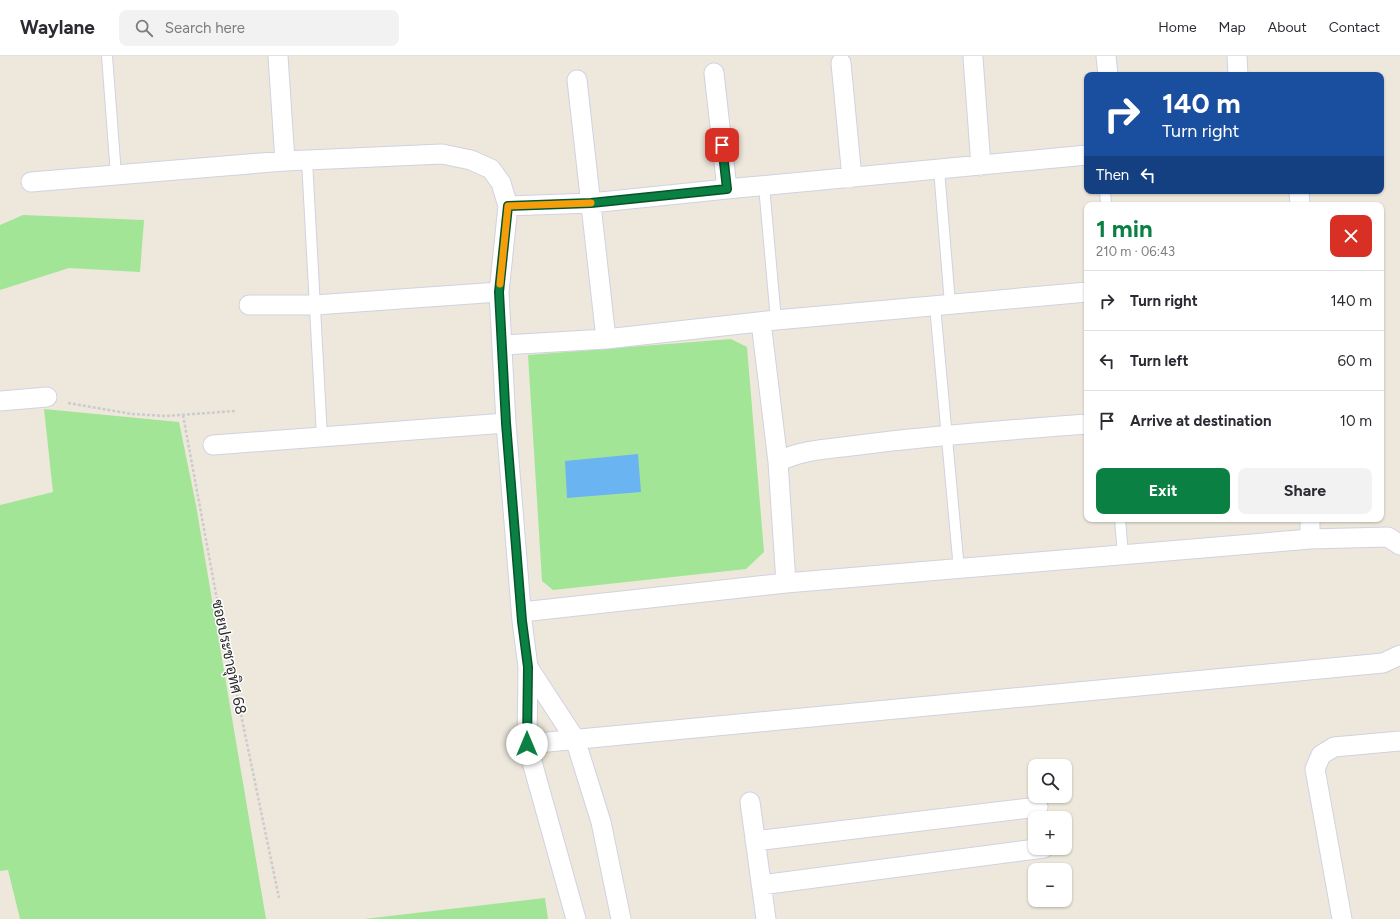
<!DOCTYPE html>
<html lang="en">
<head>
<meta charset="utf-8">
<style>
  body { margin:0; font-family:Figtree,Sarabun,sans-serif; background:#f2f2f3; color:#2b2b33; height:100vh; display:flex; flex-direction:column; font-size:15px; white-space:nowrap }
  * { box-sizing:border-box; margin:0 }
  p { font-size:13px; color:#7c7c81 }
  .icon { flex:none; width:22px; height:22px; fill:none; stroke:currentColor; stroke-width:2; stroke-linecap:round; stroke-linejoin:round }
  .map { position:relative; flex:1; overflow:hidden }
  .side { position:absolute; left:1084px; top:146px; width:300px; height:320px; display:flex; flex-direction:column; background:#fff; border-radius:8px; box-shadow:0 1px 3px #0004 }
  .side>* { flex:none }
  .hud { position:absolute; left:1084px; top:16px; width:300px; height:122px; border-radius:8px; box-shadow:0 1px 3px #0004; background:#1a4fa0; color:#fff; overflow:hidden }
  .controls { position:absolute; left:1028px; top:703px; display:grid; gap:8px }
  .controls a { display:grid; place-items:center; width:44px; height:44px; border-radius:8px; background:#fff; box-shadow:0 1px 3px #0004; font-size:20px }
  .pin { position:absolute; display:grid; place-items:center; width:34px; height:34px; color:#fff; margin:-17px; border-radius:8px; box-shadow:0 2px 6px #0006 }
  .me { position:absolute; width:44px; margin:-22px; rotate:0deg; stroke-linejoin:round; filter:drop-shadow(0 0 3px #0008) }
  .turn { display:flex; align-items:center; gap:14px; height:84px; padding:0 12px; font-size:18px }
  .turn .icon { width:52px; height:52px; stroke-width:2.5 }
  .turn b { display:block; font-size:28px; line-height:34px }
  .then { display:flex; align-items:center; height:38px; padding:0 12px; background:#0003; gap:8px; font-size:15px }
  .round { display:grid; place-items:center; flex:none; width:42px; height:42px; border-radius:8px; background:#f2f2f3 }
  .summary { display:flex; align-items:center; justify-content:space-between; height:68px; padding:0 12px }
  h1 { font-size:24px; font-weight:700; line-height:30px; color:#0b8043 }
  .cta { display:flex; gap:8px; margin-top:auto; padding:8px 12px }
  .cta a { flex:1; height:46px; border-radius:8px; background:#0b8043; color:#fff; font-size:16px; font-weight:700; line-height:46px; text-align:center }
  .cta a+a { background:#f2f2f3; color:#2b2b33 }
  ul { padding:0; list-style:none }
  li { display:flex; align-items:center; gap:12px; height:60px; padding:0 12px; border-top:1px solid #e1e1e2 }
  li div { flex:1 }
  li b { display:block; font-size:15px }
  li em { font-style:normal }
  header { display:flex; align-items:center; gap:24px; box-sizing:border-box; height:56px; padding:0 20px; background:#fff; border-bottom:1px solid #e1e1e2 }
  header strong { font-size:19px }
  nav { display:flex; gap:22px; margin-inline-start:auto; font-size:14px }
  .search { width:280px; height:36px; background:#f2f2f3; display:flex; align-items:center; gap:10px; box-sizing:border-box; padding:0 14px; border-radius:8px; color:#7c7c81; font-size:15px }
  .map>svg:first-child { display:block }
</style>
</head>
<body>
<header>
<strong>Waylane</strong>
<div class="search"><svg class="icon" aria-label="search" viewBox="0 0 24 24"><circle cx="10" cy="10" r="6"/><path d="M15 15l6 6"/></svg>Search here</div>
<nav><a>Home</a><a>Map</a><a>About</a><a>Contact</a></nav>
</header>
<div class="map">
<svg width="1400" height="863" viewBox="0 0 1400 863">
  <rect width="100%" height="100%" fill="#ede8db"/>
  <!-- green -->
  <path fill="#a2e596" d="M23,159L144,164L140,216L69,212L0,234V169Z
    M731,283L747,291L764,496L746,513L553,534L542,525L528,299Z
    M44,353L179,366L196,449L266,863H20L8,814L0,815V449L53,436Z
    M545,842L548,863H364Z"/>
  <!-- water -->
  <path fill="#6bb4f2" d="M638,398L641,436L567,442L565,405Z"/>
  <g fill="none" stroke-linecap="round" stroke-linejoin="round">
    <!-- lane casing -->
    <g stroke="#d1d1e3" stroke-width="12">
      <path id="lane" d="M107,0L116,119
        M307,104L322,381
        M939,113L950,248
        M764,130L776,264
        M1105,135L1106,149
        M935,250L959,514
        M1120,463L1123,499"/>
    </g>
    <!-- street casing -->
    <g stroke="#d1d1e3" stroke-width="21">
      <path id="street" d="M278,0L285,105
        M1106,0L1108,19
        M1237,0L1238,19
        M973,2L981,110
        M841,7L852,122
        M714,17L727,133
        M577,24L606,283
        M31,126L285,105L442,98L471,104L491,113L501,127L508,150L499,236L506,367L522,565L528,611L527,688L576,863
        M1299,135L1300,149
        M508,150L591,147L727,133L1087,99
        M249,249H315L499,236
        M761,266L778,406
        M502,289L606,283L776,264L1087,236
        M0,345L47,341
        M213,389L506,367
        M1310,463V483
        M786,527L778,406C802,393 832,393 859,389C934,379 1011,374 1087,368
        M522,556L786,527L1310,483L1388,481L1400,489
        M528,611L575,683L601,766L621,863
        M527,688L1383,607L1400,599
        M750,746L766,863
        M755,785L1038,751
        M761,829L1044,792
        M1342,863L1315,713L1321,699L1334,691L1400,685"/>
    </g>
    <!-- path -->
    <path stroke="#ccc" stroke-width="2.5" stroke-dasharray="3 2" stroke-linecap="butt" d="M68,347L132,358L166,360L235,355
      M183,359L216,538L279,842"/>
    <!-- lane -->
    <use href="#lane" stroke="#fff" stroke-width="10"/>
    <!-- street -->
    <use href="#street" stroke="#fff" stroke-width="19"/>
  </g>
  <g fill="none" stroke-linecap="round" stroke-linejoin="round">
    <!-- route casing -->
    <g stroke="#07532c" stroke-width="10">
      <path id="route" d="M527,688L528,611L522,565L506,367L499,236L508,150L591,147L727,133L722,89"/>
    </g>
    <!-- route -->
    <use href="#route" stroke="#0b8043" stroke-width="7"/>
    <!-- slow -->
    <path stroke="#f59e0b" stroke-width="7" d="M500,228L508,150L591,147"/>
  </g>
  <g text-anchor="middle" stroke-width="3" stroke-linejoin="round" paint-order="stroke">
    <!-- street labels -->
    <g font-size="15" fill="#2a2a2a" stroke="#fff">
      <text transform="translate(229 601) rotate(78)" y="5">ซอยประชาอุทิศ 68</text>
    </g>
  </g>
</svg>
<div class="controls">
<a><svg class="icon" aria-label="search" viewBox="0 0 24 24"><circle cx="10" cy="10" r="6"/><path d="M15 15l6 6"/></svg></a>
<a>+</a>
<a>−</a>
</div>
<div class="pin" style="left:722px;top:89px;background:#d93025"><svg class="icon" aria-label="arrive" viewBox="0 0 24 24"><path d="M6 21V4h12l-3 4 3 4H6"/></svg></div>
<svg class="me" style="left:527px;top:688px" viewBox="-20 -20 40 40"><circle r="19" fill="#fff"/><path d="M0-13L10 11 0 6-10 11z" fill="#0b8043"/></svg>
<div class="hud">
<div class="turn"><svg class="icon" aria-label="right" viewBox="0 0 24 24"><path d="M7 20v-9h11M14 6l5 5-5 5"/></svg><div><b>140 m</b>Turn right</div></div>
<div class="then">Then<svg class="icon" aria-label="left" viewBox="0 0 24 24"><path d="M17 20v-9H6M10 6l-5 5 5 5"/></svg></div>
</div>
<section class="side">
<div class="summary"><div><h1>1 min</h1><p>210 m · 06:43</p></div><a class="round" style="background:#d93025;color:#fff"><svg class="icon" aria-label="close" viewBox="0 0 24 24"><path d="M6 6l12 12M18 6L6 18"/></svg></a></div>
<ul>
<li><svg class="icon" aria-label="right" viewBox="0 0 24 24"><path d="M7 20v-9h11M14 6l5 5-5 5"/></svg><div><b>Turn right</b></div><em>140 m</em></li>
<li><svg class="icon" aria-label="left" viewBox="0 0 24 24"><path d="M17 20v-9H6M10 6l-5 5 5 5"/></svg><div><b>Turn left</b></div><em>60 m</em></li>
<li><svg class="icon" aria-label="arrive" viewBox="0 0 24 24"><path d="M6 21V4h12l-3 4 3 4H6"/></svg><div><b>Arrive at destination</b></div><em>10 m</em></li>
</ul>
<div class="cta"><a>Exit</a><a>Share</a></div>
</section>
</div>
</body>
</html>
